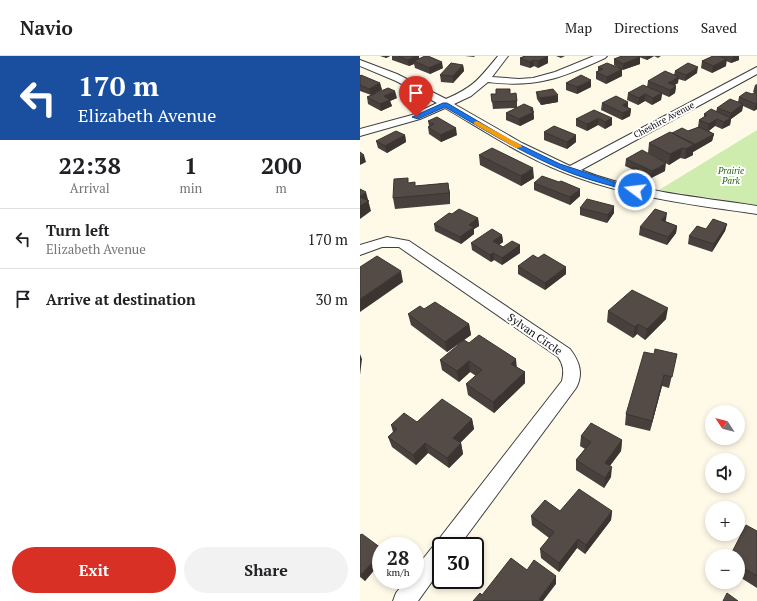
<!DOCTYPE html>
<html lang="en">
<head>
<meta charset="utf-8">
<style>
  body { margin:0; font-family:"PT Serif",serif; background:#f2f2f2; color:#202124; height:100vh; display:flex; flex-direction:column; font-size:15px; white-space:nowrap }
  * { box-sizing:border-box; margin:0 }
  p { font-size:13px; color:#757577 }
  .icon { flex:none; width:22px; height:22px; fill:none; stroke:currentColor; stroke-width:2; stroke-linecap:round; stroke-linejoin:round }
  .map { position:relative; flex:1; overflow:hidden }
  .panel { display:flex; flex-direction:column; background:#fff; width:360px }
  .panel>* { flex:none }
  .top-card { background:#1a4fa0; color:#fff; overflow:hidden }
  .needle { width:26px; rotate:306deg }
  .controls { position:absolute; left:345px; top:349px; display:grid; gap:8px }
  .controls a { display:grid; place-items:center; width:40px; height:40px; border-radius:50%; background:#fff; box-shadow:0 2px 6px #0003; font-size:20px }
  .speed { position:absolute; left:12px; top:481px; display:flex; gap:8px; font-size:20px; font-weight:700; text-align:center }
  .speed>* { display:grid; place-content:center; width:52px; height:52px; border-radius:50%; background:#fff; box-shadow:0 2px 6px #0003; line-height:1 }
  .speed small { font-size:10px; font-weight:400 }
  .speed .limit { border:2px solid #111; border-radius:6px; background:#fff; color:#111 }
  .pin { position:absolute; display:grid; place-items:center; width:34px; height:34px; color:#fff; margin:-41px -17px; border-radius:50% 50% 50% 0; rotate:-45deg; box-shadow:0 0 4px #0007 }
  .pin .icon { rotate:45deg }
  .me { position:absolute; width:44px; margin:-22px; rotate:285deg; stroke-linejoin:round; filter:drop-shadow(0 0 3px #0008) }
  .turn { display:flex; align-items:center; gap:14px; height:84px; padding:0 12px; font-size:18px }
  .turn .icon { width:52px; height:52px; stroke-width:2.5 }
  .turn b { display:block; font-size:28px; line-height:34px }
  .eta { display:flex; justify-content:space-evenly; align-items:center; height:68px; text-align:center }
  .eta b { font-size:24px; font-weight:700; line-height:28px }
  .cta { display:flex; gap:8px; margin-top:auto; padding:8px 12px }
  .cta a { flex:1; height:46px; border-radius:24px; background:#d93025; color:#fff; font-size:16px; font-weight:700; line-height:46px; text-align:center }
  .cta a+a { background:#f2f2f2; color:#202124 }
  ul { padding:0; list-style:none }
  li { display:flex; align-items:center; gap:12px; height:60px; padding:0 12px; border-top:1px solid #e0e0e0 }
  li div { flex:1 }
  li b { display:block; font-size:15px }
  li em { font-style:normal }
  header { display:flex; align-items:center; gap:24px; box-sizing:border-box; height:56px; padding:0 20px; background:#fff; border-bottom:1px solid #e0e0e0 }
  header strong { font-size:19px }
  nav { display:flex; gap:22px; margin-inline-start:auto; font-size:14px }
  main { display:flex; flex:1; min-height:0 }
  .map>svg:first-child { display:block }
</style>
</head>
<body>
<header>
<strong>Navio</strong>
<nav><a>Map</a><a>Directions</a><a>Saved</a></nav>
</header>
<main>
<section class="panel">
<div class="top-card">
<div class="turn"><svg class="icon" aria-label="left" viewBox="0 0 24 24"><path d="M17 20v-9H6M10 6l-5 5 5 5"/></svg><div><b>170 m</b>Elizabeth Avenue</div></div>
</div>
<div class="eta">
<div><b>22:38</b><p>Arrival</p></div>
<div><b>1</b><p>min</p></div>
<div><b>200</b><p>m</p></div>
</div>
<ul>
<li><svg class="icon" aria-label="left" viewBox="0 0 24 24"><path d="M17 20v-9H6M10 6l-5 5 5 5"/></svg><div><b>Turn left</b><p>Elizabeth Avenue</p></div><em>170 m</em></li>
<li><svg class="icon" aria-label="arrive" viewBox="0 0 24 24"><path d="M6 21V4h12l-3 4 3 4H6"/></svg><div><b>Arrive at destination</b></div><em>30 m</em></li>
</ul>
<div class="cta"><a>Exit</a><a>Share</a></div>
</section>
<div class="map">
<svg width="397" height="545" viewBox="0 0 397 545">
  <rect width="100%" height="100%" fill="#fffae8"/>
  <!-- green -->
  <path fill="#cfecaf" d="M397,74V149L299,134Z"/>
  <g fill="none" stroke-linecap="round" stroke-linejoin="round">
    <!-- minor casing -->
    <g stroke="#3e3e3e" stroke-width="2">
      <path id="minor" d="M138,0H148L132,21L159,23L173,22L195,16L234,0H247L245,2C202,22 176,32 128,26L111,40L94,48L162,87L210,110L397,11V18L221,114C277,136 339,141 397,150V158C336,149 274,142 216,121C169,105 128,77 85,52L60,63L0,80V73L52,59L77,47L36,25L0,10V4L37,18L86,43C114,31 119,23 138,0Z
        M27,181L49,185L210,293C219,305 224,317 216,332L99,490H81V513L58,545H33L36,537L46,524H55V513L74,489L77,488L79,483L202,325C204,316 204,309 198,301L39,191H22L0,199V189Z"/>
    </g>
    <!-- minor -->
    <use href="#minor" fill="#fff" fill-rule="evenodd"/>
  </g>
  <!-- wall -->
  <path fill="#48403c" d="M20,0H30L26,2Z
    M32,0H59V3L83,12L70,18L55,12L54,8L49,10L32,4Z
    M105,0H115L114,1Z
    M163,0H187L188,7L178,12L174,10L170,12L160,9V2L163,1Z
    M196,0H205L201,2Z
    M262,0H301L298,2L294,0L287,4L279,1L280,8L262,14V20L246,28L236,23V16L238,15V11L259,12L254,9V3Z
    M353,0H379V4L371,7L366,5V10L352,17L341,12L342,5Z
    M103,9L104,15L93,27L81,26L80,19Z
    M315,15L337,17L325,25L318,23V27L314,29L316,30L315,37L309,41L302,38L301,44L292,49L285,45L278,49L267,44L268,37L287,31L288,25L314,19Z
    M0,20L20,27L22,34L15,37L37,42L30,45L32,50L21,55L8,48L7,41L11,39L0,35Z
    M206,27L231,31L217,38L206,34Z
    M397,28V53L394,55L383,50L382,55L371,63L370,69L362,73L355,70L349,75L354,78L352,85L333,96V99L325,103L320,102L309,109L288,97L289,87L312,77L328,75L338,71L339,64L344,61V58L356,56L357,52L378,46L379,41L392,38L395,37L393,36L395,29Z
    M176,36L198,46L181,49L177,43Z
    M131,38H150L157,45V51L173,52L174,63L160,70L146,64V57L156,52L133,53Z
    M242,47L268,52L271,53L270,60L262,64L241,54Z
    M252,62V69L245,73L238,69L227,75L216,70V63Z
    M68,65L97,79L81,86L69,78L68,71L69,70Z
    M184,76L216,79V86L207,93L184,84Z
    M45,79L46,86L27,97L18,92L16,85Z
    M119,99L174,122L161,130L120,109Z
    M266,103L305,115L291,122L265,110Z
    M49,127L55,130L88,127L90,138V148L35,153L33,142Z
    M174,127L220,140L210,149L174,134Z
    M220,152L254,157L247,167L220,159Z
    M92,158L118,162L119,170L114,173V178L101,188L75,175L74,168Z
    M306,164L305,165L317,170L316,177L307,189L279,179L280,171Z
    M367,168L365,175L352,196L328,188L329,180L346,173Z
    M142,179L143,186L139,189L143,191L160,189V197L142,209L134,204L131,206L112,194L111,187Z
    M178,202L206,211V218L185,234L158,218V210Z
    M64,253L109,268L111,279L87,296L51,269L48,258Z
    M248,255L306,263L285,284L277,278L273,282L247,266Z
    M109,287L157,311L165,316V327L134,357L108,339L106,328L116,320L110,316L99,326L82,314L80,304Z
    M317,298L309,332L302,330L290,375L265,369L266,358Z
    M112,363L114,373L100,387H101L103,398L89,412L68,397L56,409L32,391L28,381L33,376L31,369L57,366Z
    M221,380L262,384L261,395L250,410L251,421L244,432L216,414V404L225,393L220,390Z
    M200,455H252L251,464L225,498L217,492L199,516L181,502L180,493L189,482L172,469L171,460Z
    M397,475V532L378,520V500Z
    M0,479L21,492V506L5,525L0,521Z"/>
  <!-- shaded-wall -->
  <path fill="#3b3431" d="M25,0H30L26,2Z
    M56,0H59V5H54V8L49,10L48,4Z
    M188,0V7L178,12V5Z
    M287,0H294L287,4Z
    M374,0H379V4L371,7L373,1Z
    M280,1V8L263,14V8Z
    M367,3L366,10L352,17L353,10Z
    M173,4L174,10L170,12V6Z
    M82,6L83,12L70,18L69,12Z
    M103,9L104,15L93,27V20Z
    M338,11L337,17L325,25L326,19Z
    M262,13V20L246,28L247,21Z
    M319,21L318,27L307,34L308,27Z
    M231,24V31L217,38V31Z
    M20,27L22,34L11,39L9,33Z
    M316,30L315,37L309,41L310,34Z
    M35,35L37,42L30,45L32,50L21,55L20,48L24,40Z
    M302,37L301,44L292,49L293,42Z
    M285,38V45L278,49L279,42Z
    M198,39V46L181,49L180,42Z
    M268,46V53L262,49Z
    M397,47V53L394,55L396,48Z
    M383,48L382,55L371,63L370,69L362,73L364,66L370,62L371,57Z
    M173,52L174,63L160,70L159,63L170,54Z
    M271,53L270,60L262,64L263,57Z
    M239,62L238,69L227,75V68Z
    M252,62V69L245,73V66Z
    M357,63L355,70L348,75L349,68Z
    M96,72L97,79L81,86L80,79Z
    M354,78L352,85L333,96V99L325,103L326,93Z
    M45,79L46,86L27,97L25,90Z
    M216,79V86L207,93V86Z
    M322,92L320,102L309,109L310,98Z
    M4,99L6,106L0,109V101Z
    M306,107L305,115L291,122L292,115Z
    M173,112L174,122L161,130V120Z
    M88,127L90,138V148L89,137Z
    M220,133V140L210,149V141Z
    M6,136L11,155L0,163V140Z
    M254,150V157L247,167L248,159Z
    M307,157L306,164L300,172L301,164Z
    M118,162L119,170L114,173V178L101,188L100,181L109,169Z
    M367,168L365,175L352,196L354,188Z
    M317,170L316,177L307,189L308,181Z
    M142,179L143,186L133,193V185Z
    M160,189V197L142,209V202Z
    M133,197L134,204L131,206L130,199Z
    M206,211V218L185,234V227Z
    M41,215L43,226L0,256V243Z
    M308,252L306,263L285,284L287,273Z
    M109,268L111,279L87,296L85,286Z
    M278,268L277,278L273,282L275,271Z
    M0,298L2,303L0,319Z
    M156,303L157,313L151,308Z
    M109,305L110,316L99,326L97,315Z
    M165,316V327L134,357L133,346Z
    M304,319L302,330L290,375L292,365Z
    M112,363L114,373L95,392L93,382Z
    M262,384L261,395L244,417L245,407Z
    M65,387L68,397L56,409L53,399Z
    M101,387L103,398L89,412L87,402Z
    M252,411L251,421L244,432L245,422Z
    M252,455L251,464L225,498L226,489Z
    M218,483L217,492L199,516V507Z
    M21,497V506L5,525L1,519Z
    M196,520V528L183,545H179V543Z"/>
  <!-- building -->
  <path fill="#544b46" stroke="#3b3431" d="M38,0H56L48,4Z
    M65,0H68L82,6L69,12L54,5Z
    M165,0H188L178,5L173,4L170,6L160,2Z
    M262,0H277L280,1L263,8L254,3Z
    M353,0H359L367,3L353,10L342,5Z
    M91,7L103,9L93,20L80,19Z
    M247,7L262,13L247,21L236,16L243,13L238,11Z
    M328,7L338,11L326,19L315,15Z
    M305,15L319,21L308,27L316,30L310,34L288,25Z
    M1,19L20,27L9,33L0,29V20Z
    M221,19L231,24L217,31L206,27Z
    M283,29L302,37L293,42L285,38L279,42L268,37Z
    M28,32L35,35L24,40L30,44L20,48L7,41Z
    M136,33H150V38L156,37L157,45L132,46L131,38H136Z
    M193,33L198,39L180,42L176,36Z
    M386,36L392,38L397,36V47L396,48L379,41Z
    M256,40L268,46L262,49L271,53L263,57L242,47Z
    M370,43L383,48L371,57L357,52Z
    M164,48L173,52L170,54L174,56L159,63L146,57Z
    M351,53L371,62L364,66L357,63L349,68L339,64L347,59L344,58Z
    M234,54L252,62L245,66L239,62L227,68L216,63Z
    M77,61L96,72L80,79L68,71L74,68L68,65Z
    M194,70L216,79L207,86L184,76Z
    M339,71L354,78L334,89L312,77L322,72L328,75Z
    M36,75L45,79L25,90L16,85Z
    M310,76L335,88L326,93L322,92L310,98L289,87Z
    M132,92L173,112L161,120L119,99Z
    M282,94L306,107L292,115L266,103Z
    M0,96L4,99L0,101Z
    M182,120L199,126L201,125L220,133L210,141L174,127Z
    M48,122V127L55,126V130L88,127L89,137L33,142L34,123Z
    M0,133L6,136L0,140Z
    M0,141L9,145L0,150Z
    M227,143L254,150L248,159L220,152Z
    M99,153L118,162L109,169L114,171L100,181L74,168L89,157L92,158Z
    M295,153L307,157L301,164L317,170L308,181L280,171Z
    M353,163L367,168L354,188L329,180L337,170L346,173Z
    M132,173L142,179L133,185L143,191L152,185L160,189L142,202L133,197L130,199L111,187Z
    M184,198L206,211L185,227L158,210L173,199L178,202Z
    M17,200L41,215L0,243V211Z
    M272,234L308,252L287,273L278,268L275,271L248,255Z
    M75,246L109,268L85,286L48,258L60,250L64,253Z
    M119,279L156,303L151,308L165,316L133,346L106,328L122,314L109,305L97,315L80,304L104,284L109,287Z
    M295,293L317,298L312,321L304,319L292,365L266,358L284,296L294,298Z
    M82,343L112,363L93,382L101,387L87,402L65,387L53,399L28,381L37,373L31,369L44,357L57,366Z
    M231,367L262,384L245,407L252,411L245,422L216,404L231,386L221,380Z
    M219,433L252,455L226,489L218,483L199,507L180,493L194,476L171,460L185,444L200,455Z
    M386,469L397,475V520L378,509V500H370Z
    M2,478L21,492V497L1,519L0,518V479Z
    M151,502L167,514L174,504L196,520L179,543L182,545H113L120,537L122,539Z
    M367,537L378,545H363Z"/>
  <!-- route -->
  <path fill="#1a73e8" stroke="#114b97" d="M83,47H87L150,84L200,108L279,134L275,136C248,129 220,122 194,110C156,93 121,72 85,51L58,63L52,61Z"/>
  <!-- slow -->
  <path fill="#f59e0b" d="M117,65L161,89L162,91L156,92L114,68V66Z"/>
  <g text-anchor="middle" stroke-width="4" stroke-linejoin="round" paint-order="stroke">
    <!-- far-street labels -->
    <g font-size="9" fill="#0b0b0b" stroke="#fff">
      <text transform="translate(304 64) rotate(-28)" y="3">Cheshire Avenue</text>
    </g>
    <!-- far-park labels -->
    <g font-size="9" font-style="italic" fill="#286617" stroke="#fff">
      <text x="371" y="118">Prairie<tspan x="371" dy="10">Park</tspan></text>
    </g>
    <!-- street labels -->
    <g font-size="11" fill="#0b0b0b" stroke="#fff">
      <text transform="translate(175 278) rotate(35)" y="4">Sylvan Circle</text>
    </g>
  </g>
</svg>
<div class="controls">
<a><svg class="needle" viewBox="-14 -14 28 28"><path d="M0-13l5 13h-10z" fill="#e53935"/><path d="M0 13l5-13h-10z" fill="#757577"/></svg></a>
<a><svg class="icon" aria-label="sound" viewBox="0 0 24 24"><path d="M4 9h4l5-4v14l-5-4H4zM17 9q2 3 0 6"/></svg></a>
<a>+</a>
<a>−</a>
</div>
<div class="speed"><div>28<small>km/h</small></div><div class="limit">30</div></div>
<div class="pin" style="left:56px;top:61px;background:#d93025"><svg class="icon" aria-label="arrive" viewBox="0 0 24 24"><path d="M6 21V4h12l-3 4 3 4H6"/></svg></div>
<svg class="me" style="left:275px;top:134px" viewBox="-20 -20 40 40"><circle r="17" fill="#1a73e8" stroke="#fff" stroke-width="3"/><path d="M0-11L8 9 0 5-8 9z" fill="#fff"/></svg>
</div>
</main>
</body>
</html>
